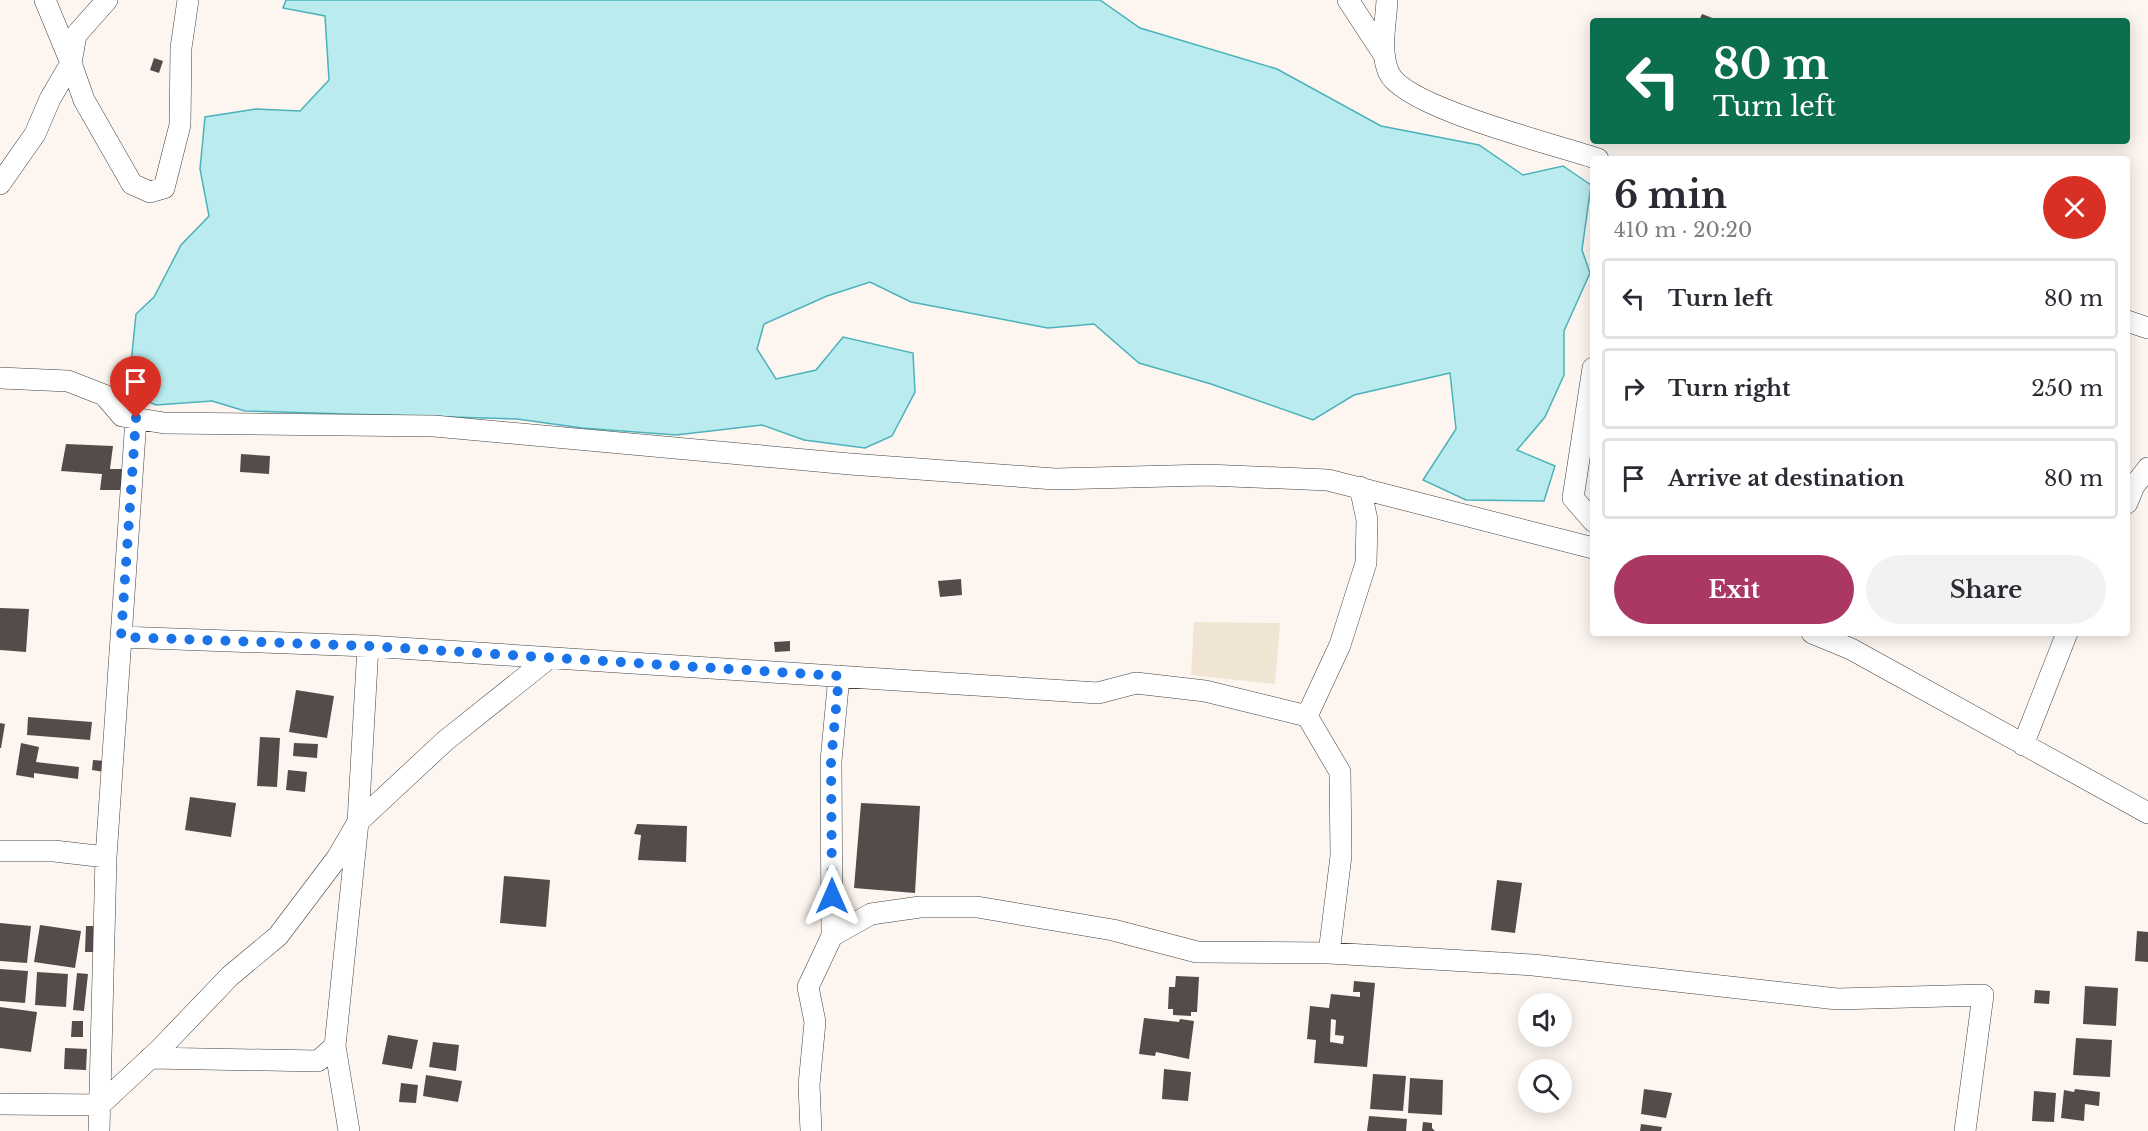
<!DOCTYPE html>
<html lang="en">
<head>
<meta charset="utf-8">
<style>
  body { margin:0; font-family:"Libre Baskerville",serif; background:#f2f2f3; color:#2b2b33; height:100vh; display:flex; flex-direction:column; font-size:22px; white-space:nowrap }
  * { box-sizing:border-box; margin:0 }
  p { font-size:20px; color:#7c7c81 }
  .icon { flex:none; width:33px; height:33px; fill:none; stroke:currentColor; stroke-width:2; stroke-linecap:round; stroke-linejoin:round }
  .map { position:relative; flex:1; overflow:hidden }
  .side { position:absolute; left:1590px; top:156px; width:540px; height:480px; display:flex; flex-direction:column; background:#fff; border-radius:6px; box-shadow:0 3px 15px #0003 }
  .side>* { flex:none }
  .guide { position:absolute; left:1590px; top:18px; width:540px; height:126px; border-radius:6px; box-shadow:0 3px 15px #0003; background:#0b6e4f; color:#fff; overflow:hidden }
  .tools { position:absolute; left:1518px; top:993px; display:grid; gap:12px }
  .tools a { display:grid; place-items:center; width:54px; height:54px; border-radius:50%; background:#fff; box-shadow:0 3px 15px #0003; font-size:30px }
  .pin { position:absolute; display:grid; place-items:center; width:51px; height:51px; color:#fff; margin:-62px -26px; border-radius:50% 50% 50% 0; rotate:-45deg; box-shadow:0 0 6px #0007 }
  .pin .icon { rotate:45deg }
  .me { position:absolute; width:66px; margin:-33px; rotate:0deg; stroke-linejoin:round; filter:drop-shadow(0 0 4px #0008) }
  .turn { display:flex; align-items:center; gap:21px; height:126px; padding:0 24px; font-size:27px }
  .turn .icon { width:78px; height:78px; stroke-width:2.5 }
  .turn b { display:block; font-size:42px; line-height:51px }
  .round { display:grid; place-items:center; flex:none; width:63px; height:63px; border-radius:32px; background:#f2f2f3 }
  .summary { display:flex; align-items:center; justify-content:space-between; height:102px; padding:0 24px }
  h1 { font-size:36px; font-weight:700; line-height:45px }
  .primary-button { display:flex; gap:12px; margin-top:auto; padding:12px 24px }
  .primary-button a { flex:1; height:69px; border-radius:36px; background:#ab3862; color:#fff; font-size:24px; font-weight:700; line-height:69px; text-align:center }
  .primary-button a+a { background:#f2f2f3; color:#2b2b33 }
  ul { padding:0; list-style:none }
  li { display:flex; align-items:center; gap:18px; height:81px; margin:0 12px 9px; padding:0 12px; border:3px solid #e1e1e2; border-radius:6px }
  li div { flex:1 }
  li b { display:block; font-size:22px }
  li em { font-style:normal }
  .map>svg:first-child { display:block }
</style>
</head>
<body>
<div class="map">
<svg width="2148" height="1131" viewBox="0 0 2148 1131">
  <rect width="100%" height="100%" fill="#fdf6f0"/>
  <!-- farmland -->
  <path fill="#f0e4d2" d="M1194,622L1280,623L1275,684L1191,675Z"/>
  <!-- water -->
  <path fill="#baebee" stroke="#4bb2bb" stroke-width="1.5" d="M286,0H1100L1140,28L1277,69L1381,126L1479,145L1523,175L1563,166L1591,185L1582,250L1590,273L1564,331V375L1545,417L1517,450L1555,466L1544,501L1466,500L1423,480L1456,429L1450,373L1354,395L1313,420L1211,384L1139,363L1094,324L1048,328L911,302L870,282L827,296L764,324L757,349L776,379L816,370L843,337L913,353L915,392L892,436L865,448L804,440L762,425L676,435L582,428L517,419L245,411L212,401L156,405L128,393L136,314L154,297L181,245L209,216L200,169L205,117L256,109L300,111L329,80L325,16L283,8Z"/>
  <!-- building -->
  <path fill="#544c4b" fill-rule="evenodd" d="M1702,14L1720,21H1699Z
    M154,58L163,61L159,73L150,70Z
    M66,444L113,446L110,469H125L120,490H100L102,474L61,471Z
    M241,454L270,456L269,474L240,472Z
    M961,579L962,595L940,597L938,581Z
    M0,608L29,609L26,652L0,650Z
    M790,641V651L775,652L774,642Z
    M296,690L334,696L327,738L289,732Z
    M28,717L92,722L90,740L27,735Z
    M0,723L5,724L1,748H0Z
    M260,737L280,738L277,787L257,786Z
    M21,743L39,747L36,762L79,767L78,779L34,773V778L16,775Z
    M294,743L318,744L317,758L293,756Z
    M93,760L105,761L104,772L92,770Z
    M288,770L307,772L305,792L286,790Z
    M190,797L236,803L231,837L185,830Z
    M861,803L920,806L915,893L854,888Z
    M637,824L687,826L686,862L638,860L641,835L634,834Z
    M504,876L550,880L546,927L500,923Z
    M1497,880L1522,883L1515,933L1491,930Z
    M0,923L31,926L27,963L0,961Z
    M40,925L81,931L75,968L34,962Z
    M86,926H95L94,952H85Z
    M2137,931L2148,932V962L2135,961Z
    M0,969L28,971L25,1003L0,1001Z
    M37,972L68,974L66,1007L35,1005Z
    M77,973L88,974L84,1011L73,1010Z
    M1176,976L1199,977L1197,1012H1191V1016L1173,1015V1009H1168L1169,987H1175Z
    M1354,981L1375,983L1367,1067L1314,1063L1316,1040L1307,1039L1310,1006L1329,1008L1331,994L1360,997V992H1353ZM1331,1019L1336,1020L1335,1035L1344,1036L1343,1044L1330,1042Z
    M2085,986L2118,988L2116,1026L2083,1024Z
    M2035,990L2050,991L2049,1004L2034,1003Z
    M0,1007L37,1012L31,1052L0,1048Z
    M1144,1018L1179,1022L1180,1019L1194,1021L1189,1059L1156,1052L1155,1056L1139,1054Z
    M72,1021H83V1037H71Z
    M388,1035L418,1040L412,1069L382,1064Z
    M2076,1038L2112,1040L2110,1077L2073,1075Z
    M433,1042L459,1045L456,1071L429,1067Z
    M65,1048L87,1049L86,1070L64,1069Z
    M1164,1069L1191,1072L1188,1101L1162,1099Z
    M1373,1074L1406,1076L1403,1111L1370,1109Z
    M426,1075L462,1081L458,1102L423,1096Z
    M1410,1078L1443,1080L1442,1115L1408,1113Z
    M401,1083L418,1085L416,1103L399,1102Z
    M1644,1089L1672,1093L1666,1118L1641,1114Z
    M2075,1089L2100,1092L2099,1106L2085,1104L2084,1121L2061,1118L2064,1090L2074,1092Z
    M2034,1091L2056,1093L2054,1122L2032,1121Z
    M1369,1116L1407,1119L1406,1131H1367Z
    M1423,1122L1432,1123V1128L1435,1131H1422Z
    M1641,1124L1662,1127L1661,1131H1640Z"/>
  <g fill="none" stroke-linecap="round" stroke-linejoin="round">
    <!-- minor casing -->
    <g stroke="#404040" stroke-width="22">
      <path id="minor" d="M45,0L71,63L76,35L107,0
        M1348,0L1384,55
        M1387,0C1386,23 1379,51 1389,73C1405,108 1558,145 1598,159
        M0,184L35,134L50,99L71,63L84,100L132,184L150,192L164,188L180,125L181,48L188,0
        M2127,321L2148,328
        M1593,368L1573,498L1593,521
        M0,378L68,381L104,395L122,416L164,423L434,426L850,464L1055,479L1207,475L1328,480L1593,548
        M2127,503L2134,486L2148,468
        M1812,633L1851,649L2148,813
        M121,637L368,646L1098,693L1136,683L1205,691L1307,716L1340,772L1341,856L1329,953
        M1307,716L1340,645L1366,563L1367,520L1360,487
        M2023,745L2067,633
        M0,851H54L106,857L136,419
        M832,936L831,761L839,676
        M335,1046L349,1131
        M150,1058L318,1061L335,1046L358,822L445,741L549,658
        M0,1104L100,1105L160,1049L230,976L278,936L337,858L358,822L368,646
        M99,1131L106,857
        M811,1131L809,1085L815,1022L808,987L832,936L871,914L920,907H977L1113,930L1197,952L1329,953L1533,965L1837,999L1983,995L1965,1131"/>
    </g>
    <!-- minor -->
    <use href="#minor" stroke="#fff" stroke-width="21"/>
  </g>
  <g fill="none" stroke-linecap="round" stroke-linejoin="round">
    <!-- route -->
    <path stroke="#1a73e8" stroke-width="10" stroke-dasharray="0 18" d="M136,418L121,637L368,646L839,676L831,762L832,896"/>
  </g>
</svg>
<div class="tools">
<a><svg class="icon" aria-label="sound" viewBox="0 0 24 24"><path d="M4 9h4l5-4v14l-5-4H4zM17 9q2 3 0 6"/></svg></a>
<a><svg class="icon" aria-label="search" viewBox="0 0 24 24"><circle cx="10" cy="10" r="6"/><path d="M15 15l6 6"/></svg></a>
</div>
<div class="pin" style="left:136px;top:418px;background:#d93025"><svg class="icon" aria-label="arrive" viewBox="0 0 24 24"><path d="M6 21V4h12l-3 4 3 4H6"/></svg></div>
<svg class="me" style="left:832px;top:896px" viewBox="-20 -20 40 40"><path d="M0-17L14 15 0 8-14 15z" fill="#1a73e8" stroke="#fff" stroke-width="4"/></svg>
<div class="guide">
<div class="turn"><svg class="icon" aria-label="left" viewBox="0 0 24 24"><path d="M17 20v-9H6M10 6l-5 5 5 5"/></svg><div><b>80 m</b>Turn left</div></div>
</div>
<section class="side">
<div class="summary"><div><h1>6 min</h1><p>410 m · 20:20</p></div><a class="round" style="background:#d93025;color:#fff"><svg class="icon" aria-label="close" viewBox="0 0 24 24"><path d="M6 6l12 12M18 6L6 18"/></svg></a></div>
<ul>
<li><svg class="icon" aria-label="left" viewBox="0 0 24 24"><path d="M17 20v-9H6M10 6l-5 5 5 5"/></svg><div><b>Turn left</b></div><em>80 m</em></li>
<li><svg class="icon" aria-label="right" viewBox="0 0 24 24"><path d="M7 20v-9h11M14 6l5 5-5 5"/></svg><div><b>Turn right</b></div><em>250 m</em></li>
<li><svg class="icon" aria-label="arrive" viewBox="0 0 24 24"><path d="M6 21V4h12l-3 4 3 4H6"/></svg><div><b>Arrive at destination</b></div><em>80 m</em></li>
</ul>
<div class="primary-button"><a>Exit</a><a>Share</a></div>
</section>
</div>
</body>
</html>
